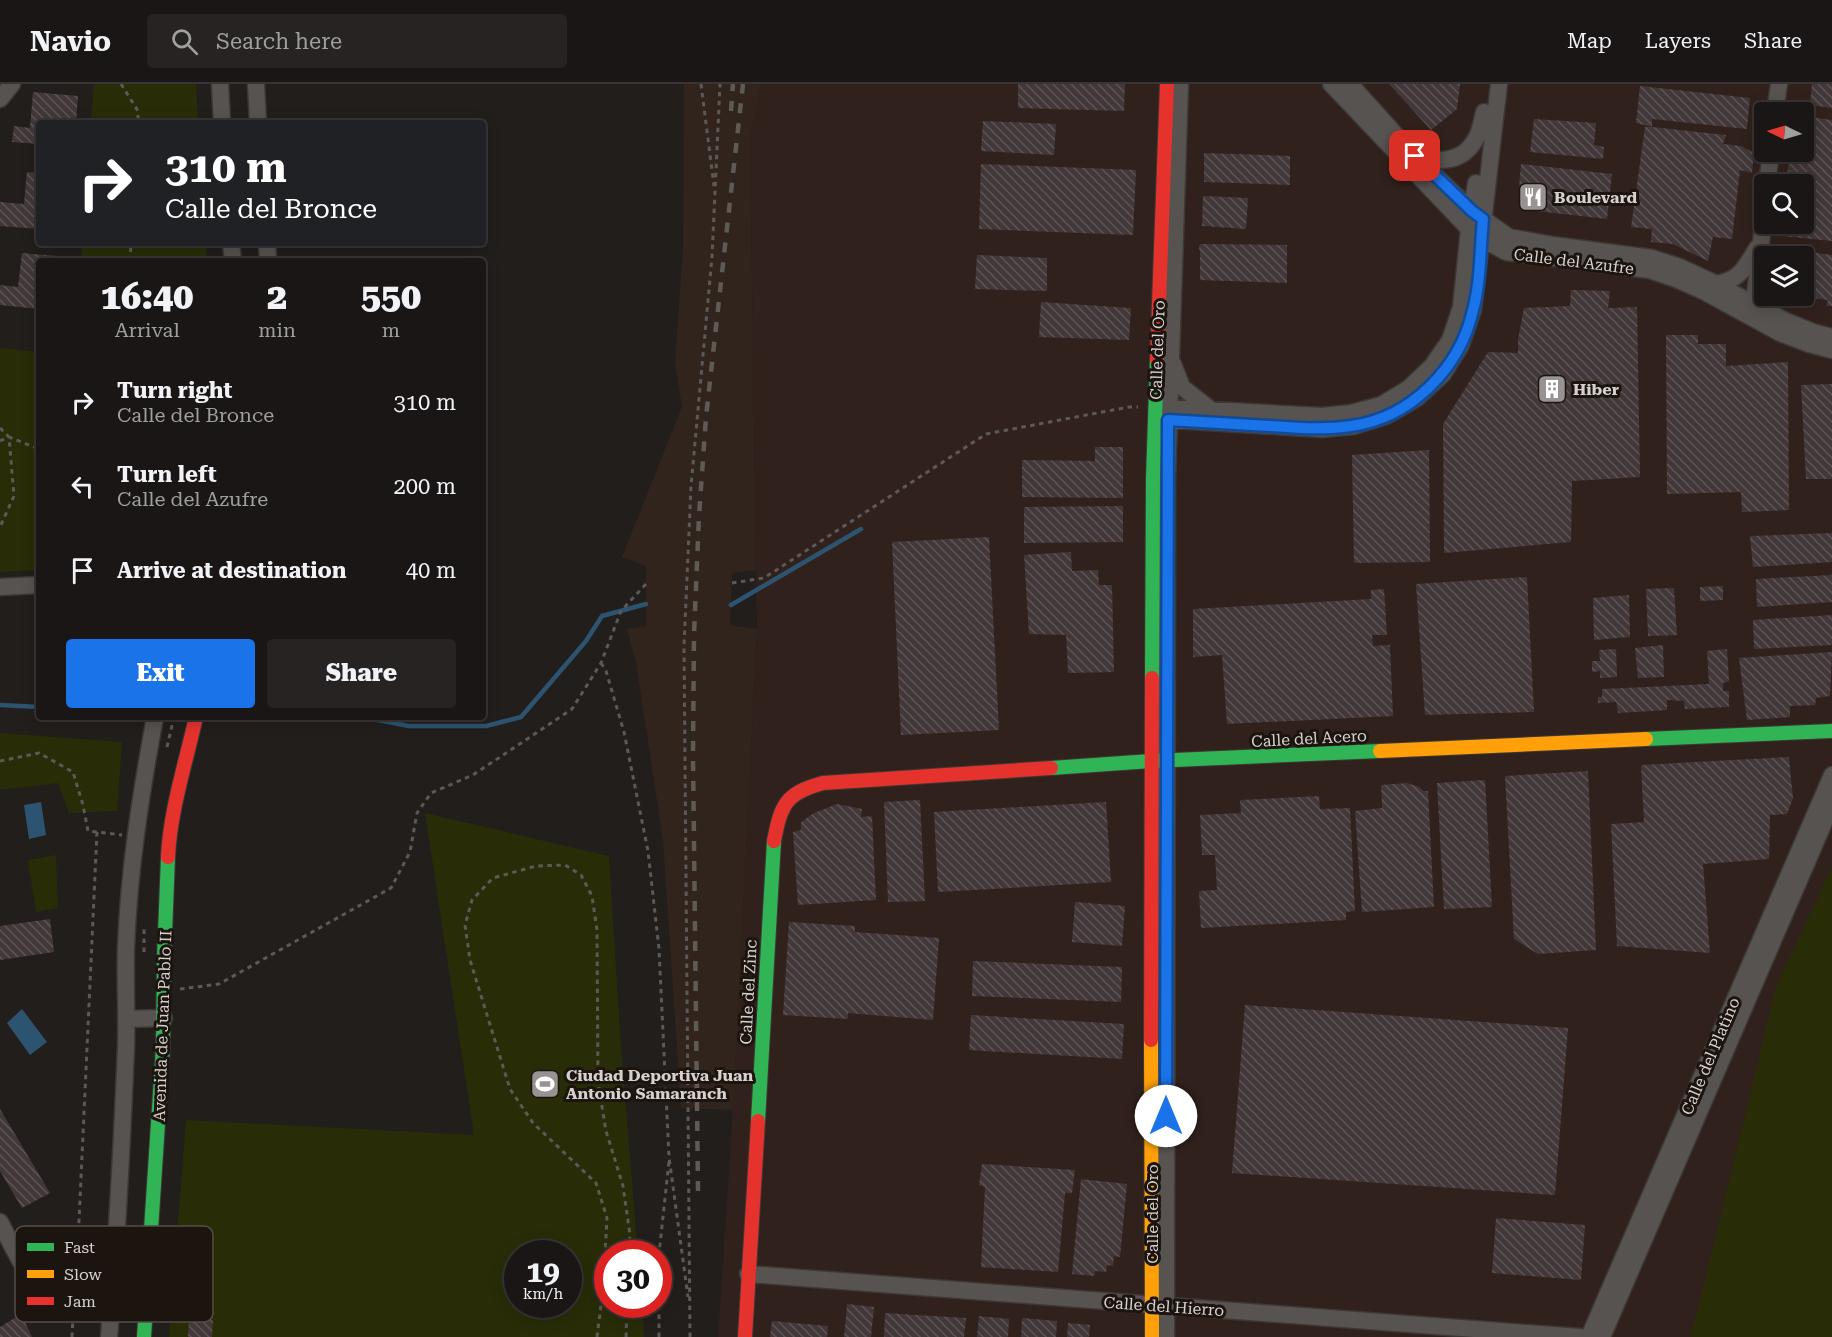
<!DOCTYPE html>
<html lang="en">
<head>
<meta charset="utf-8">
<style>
  body { margin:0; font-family:"Roboto Serif",serif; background:#272322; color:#f1f3f6; height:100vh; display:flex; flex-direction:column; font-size:22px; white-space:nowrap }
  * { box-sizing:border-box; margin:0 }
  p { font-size:20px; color:#9f9fa0 }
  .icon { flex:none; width:33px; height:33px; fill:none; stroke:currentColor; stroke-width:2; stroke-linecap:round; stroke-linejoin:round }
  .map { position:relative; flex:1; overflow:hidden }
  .side { position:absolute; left:36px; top:174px; width:450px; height:462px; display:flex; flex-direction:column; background:#1a1615; border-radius:6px; box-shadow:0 3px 15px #0003,0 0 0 2px #383534 }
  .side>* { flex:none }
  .banner { position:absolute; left:36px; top:36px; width:450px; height:126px; border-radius:6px; box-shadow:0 3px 15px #0003,0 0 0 2px #383534; background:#202124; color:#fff; overflow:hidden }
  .needle { width:39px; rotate:275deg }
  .tools { position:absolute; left:1754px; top:18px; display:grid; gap:12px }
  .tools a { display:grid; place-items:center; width:60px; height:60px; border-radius:6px; background:#1a1615; box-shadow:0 3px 15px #0003,0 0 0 2px #383534; font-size:30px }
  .speed { position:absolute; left:504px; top:1156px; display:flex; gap:12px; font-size:30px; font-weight:700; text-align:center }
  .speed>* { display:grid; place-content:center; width:78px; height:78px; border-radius:50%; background:#1a1615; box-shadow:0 3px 15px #0003,0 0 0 2px #383534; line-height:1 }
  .speed small { font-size:15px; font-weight:400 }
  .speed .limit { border:9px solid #d22; background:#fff; color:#111 }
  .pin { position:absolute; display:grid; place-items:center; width:51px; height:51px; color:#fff; margin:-26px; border-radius:12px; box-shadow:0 3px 9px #0006 }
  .me { position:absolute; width:66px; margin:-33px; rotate:0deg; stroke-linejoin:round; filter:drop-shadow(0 0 4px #0008) }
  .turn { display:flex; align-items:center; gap:21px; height:126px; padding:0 30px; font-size:27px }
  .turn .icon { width:78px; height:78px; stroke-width:2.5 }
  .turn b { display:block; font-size:42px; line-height:51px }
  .eta { display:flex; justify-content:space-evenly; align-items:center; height:102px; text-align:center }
  .eta b { font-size:36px; font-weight:800; line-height:42px }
  .button { display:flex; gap:12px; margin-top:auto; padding:12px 30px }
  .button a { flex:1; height:69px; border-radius:6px; background:#1a73e8; color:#fff; font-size:24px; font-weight:800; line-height:69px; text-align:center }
  .button a+a { background:#272322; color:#f1f3f6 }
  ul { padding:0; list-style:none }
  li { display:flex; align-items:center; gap:18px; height:84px; padding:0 30px }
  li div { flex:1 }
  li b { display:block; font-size:22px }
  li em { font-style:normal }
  header { display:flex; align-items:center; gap:36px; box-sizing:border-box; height:84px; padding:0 30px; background:#1a1615; border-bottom:2px solid #383534 }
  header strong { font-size:28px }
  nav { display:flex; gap:33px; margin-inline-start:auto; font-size:21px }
  .search { width:420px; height:54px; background:#272322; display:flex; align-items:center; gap:15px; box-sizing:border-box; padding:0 21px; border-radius:6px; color:#9f9fa0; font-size:22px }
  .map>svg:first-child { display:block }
</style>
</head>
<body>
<header>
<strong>Navio</strong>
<div class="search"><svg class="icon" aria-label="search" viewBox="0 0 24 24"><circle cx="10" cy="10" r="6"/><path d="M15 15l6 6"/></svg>Search here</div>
<nav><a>Map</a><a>Layers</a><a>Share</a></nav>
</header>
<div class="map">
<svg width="1832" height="1253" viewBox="0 0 1832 1253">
  <defs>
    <pattern id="building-back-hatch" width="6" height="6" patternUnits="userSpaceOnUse" patternTransform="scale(1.5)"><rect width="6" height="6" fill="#42383a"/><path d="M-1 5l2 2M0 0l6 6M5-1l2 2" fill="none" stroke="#5d5455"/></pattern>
  </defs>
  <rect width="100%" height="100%" fill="#221e1c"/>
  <!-- industrial -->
  <path fill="#31211c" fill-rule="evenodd" d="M761,0H1832V935L1728,1253H718L733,1026L757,545L750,57ZM1764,28H1803V68H1764ZM1764,100H1803V140H1764ZM1764,172H1803V212H1764Z"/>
  <!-- built -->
  <path fill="#31241c" d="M684,0H761L750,57L756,486L732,489L730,541L757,545L733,1026L681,1024L663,757L636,578L627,545L646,542V482L622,473L682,323L675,279L683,165Z"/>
  <!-- park -->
  <path fill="#282d08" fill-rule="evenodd" d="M94,0H196L198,39H91Z
    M82,159H206L207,177H81Z
    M0,264L39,268V486L0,488Z
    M0,649L122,658L117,727L69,729L58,699L0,706Z
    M425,729L609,772L621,963L638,1170H608V1221H643L644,1253H169L186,1036L474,1051ZM518,1170H568V1221H518Z
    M56,771L58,824L36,828L28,776Z
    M1832,784V1253H1691L1777,900Z"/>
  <!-- water -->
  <path fill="#2c5470" d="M41,718L46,751L29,755L24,721Z
    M22,925L47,958L30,971L7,939Z"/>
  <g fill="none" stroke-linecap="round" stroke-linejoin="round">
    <!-- stream -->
    <path stroke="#2c5470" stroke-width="4.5" d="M731,521L861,445
      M0,621L39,623
      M362,633L409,642H486L521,633L586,557L602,532L646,520"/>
  </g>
  <!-- building -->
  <path fill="url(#building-back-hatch)" d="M1018,0H1125L1124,27L1018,24Z
    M1389,0H1460L1457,25L1431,46Z
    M1812,0H1832V24L1810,21Z
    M1640,2L1750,14L1747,45L1652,35V43L1726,51L1723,60L1741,62L1754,69L1752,89L1740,86L1732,155L1713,153L1708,177L1673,160L1651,158L1652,145L1631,143L1645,43H1652L1636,39Z
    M33,8L78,12L76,39H39V60L12,58L14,42L30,44Z
    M1803,32L1832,36V157L1781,152L1782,140H1803V100H1786L1790,68H1803Z
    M1534,35L1596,39L1594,61L1604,63L1603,75L1530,68Z
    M983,37L1056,40L1054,71L981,67Z
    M1204,69L1290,72V101L1204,98Z
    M981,80L1136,86L1133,151L979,145Z
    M1521,80L1612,90L1607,135L1537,127L1541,104L1519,103Z
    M27,88L39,89V145L0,142V118L24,120Z
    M1203,112L1248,114L1246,145L1202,142Z
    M1200,160L1287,161V199L1200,196V168L1199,164Z
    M1787,165L1832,171V222H1826L1828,216L1803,213V172H1786Z
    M22,169L68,173V177H39V225L0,221V201L18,203Z
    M977,171L1047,174V207L975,205Z
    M1571,206L1610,207L1608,224L1637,223L1640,393L1572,397L1571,458L1444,469L1443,340L1488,268L1518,269V256L1524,224L1570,222Z
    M1041,218L1131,224L1129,256L1039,253Z
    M1666,251H1698V260H1726V282L1788,278L1789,426L1742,428L1741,408L1667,410Z
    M1832,300V395H1806L1801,301Z
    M1095,363H1123V414L1022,413V376L1095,377Z
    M1429,366L1430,478L1354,479L1352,371Z
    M1123,422V458L1024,459V423Z
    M1832,449V478L1753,483L1750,452Z
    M989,453L999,646L901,651L892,458Z
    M1071,468L1072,487L1098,486L1099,501H1112L1114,588L1068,589L1066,551L1029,550L1024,471Z
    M1832,491V518L1757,523L1756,495Z
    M1527,493L1534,628L1425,631L1416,500Z
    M1723,502V516L1700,517V503Z
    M1674,504L1677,551L1648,552L1646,505Z
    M1384,505L1387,551H1372L1373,562L1390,561L1393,632L1227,640L1222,571L1193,573V525L1371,515V506Z
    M1629,511L1630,553L1594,556L1593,514Z
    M1832,531V561L1754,565L1753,536Z
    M1663,561L1664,593L1638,594L1635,564Z
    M1616,565L1617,593L1600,594V587L1592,588V577H1600L1599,566Z
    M1727,565L1729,597L1723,599V607H1729V623L1685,625L1684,617L1667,616V626L1618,629L1616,618L1598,619V613H1602V605L1709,600L1707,567Z
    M1832,568L1830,612L1816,614L1815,621L1790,622V633L1747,636L1739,574Z
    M1789,673L1793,714L1787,730L1770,731L1769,775L1703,780L1710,869L1617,862L1611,740L1644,738L1641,681Z
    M1588,687L1596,866L1538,870L1514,855L1505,692Z
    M1485,696L1492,823L1444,825L1437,699Z
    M1407,699L1419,703L1423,707H1428L1434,823L1362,828L1355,727L1382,724L1381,701Z
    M1319,712L1320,725L1350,724L1355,827L1346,828V836L1201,844L1199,807L1217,806L1215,771H1202L1200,731L1241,729L1240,716Z
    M920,716L925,817L888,818L884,718Z
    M1106,718L1111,798L938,808L934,728Z
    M837,720L862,725L861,733L872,732L876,816L798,821L793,748L801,746V738L814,729Z
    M1075,818L1125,822L1122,862L1072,858Z
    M50,835L54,868L0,876V842Z
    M789,838L855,842V848L939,854L933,936L848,929V935L783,931Z
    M973,877L1122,883L1121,918L972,912Z
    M1245,921L1568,944L1555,1111L1232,1089Z
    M971,931L1124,940L1122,975L969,966Z
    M0,1025L50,1109L22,1124L0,1087Z
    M982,1080L1075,1086L1072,1109H1065L1058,1188L981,1183L985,1103L979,1101Z
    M1081,1095L1127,1100L1120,1173L1114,1172L1113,1182L1107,1181L1106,1188L1095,1187L1094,1192L1072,1190Z
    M1496,1134L1585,1141L1581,1196L1492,1189Z
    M847,1220L874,1223L871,1253H844Z
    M885,1229L966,1234L964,1253H884Z
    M21,1230L32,1253H0V1243Z
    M979,1232L1009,1235L1008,1253H977Z
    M1022,1234L1057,1237L1056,1253H1021Z
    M189,1235L213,1236L212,1253H188Z
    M772,1237L828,1242L827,1253H770Z
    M1068,1239L1090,1241L1089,1253H1067Z"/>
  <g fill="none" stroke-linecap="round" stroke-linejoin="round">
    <!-- street casing -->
    <g stroke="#3c3836" stroke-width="19">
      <path id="street" d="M220,0L222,39
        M256,0L258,39
        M1331,0L1469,145L1481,154L1506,168L1649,186L1676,195L1703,207L1780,249L1809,260L1832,266
        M1350,0L1415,72L1472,127L1509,153L1553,161L1652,174L1680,183L1708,196L1786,237L1813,248L1832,253
        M0,15L12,0
        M1775,28L1779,0
        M1415,72C1438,79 1462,79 1475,56C1480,49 1482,37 1484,28
        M1767,100L1771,68
        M231,159L233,177
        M267,159L268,177
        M1716,200C1740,196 1745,184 1757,164
        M1753,229L1764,132
        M1173,280L1182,303L1211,326
        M1157,323L1322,332L1351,329L1381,321L1409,304L1432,282L1450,256L1461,223L1469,145L1476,99
        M1158,335L1322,345L1354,342L1386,332L1417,314L1443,290L1461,261L1473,226L1499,0
        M0,503L39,501
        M126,935L164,934
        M0,1138C15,1166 29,1207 64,1215C79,1219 96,1218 112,1220
        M748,1190L1580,1253
        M109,1253C117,1157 122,1059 126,963C127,929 125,896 126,863C129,785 141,709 155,633
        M1166,1253L1167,396L1180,0
        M1589,1253L1832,691
        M1602,1253L1832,720"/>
    </g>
    <!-- fast casing -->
    <g stroke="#3c3836" stroke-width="16">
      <path id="fast" d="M1152,594L1153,394L1157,275
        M1646,655L1832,647
        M1051,684L1151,677L1380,667
        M758,1037L774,757
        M144,1253L163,963L164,875L168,773"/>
    </g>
    <!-- slow casing -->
    <g stroke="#3c3836" stroke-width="16">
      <path id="slow" d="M1380,667L1646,655
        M1151,956L1152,1253"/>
    </g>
    <!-- jam casing -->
    <g stroke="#3c3836" stroke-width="16">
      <path id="jam" d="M1157,275L1167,0
        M774,757C781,720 786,709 823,699L1051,684
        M168,773C170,727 186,678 196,633
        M1151,956L1152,594
        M745,1253L758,1037"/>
    </g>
    <!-- path -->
    <path stroke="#5c5958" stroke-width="3" stroke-dasharray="4.5 4.5" stroke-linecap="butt" d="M121,0L138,27V39
      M701,0L714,102
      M130,177L131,159
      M0,344L9,353L14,412L0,443
      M0,357L9,353L39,365
      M732,499L764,494L986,350L1129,323H1138
      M601,579L606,587L624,648L648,767L659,865L669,1073L688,1213
      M167,663L174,633
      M0,677L39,669L73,688L83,721L88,747L122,751
      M144,868V844
      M180,905L219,900L391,804L410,768L417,729L431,709L473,691L572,625L601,579L621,527L646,500
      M76,1202L97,748
      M72,1253L73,1232
      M597,1253L603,1205L607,1134L596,1099L533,1039L510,1005L470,876L465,841L472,816L493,794L536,782L565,781L581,791L592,812L597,846L598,998L606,1047L623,1102L630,1151L629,1170
      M626,1253L627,1221
      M659,1253V1170L669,1077
      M690,1253L684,562L691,402L712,173L720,0"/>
    <!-- street -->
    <use href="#street" stroke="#575351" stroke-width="16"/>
    <!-- fast -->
    <use href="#fast" stroke="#30b455" stroke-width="14"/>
    <!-- slow -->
    <use href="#slow" stroke="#ff9f0a" stroke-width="14"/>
    <!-- jam -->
    <use href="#jam" stroke="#e5322d" stroke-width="14"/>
    <!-- rail -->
    <path stroke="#5d5a58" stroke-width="4.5" stroke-dasharray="10 10" stroke-linecap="butt" d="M731,27L733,0
      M698,1107L693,672L694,551L699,432L706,333L743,0"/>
  </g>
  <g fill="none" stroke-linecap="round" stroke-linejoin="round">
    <!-- route casing -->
    <g stroke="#114b97" stroke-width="15">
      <path id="route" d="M1166,1032L1168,336C1202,338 1235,340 1269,342C1296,344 1324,346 1351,342C1411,334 1460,284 1473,226C1481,197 1480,165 1483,135L1472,127L1415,72"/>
    </g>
    <!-- route -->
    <use href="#route" stroke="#1a73e8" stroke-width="10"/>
  </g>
  <!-- icons -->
  <defs>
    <g id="restaurant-square" transform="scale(1.5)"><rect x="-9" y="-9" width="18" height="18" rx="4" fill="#989290" stroke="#1c140f"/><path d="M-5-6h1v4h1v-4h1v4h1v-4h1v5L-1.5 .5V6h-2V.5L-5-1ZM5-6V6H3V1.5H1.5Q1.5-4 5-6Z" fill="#fff"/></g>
    <g id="building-square" transform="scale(1.5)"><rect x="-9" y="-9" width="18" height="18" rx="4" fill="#989290" stroke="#1c140f"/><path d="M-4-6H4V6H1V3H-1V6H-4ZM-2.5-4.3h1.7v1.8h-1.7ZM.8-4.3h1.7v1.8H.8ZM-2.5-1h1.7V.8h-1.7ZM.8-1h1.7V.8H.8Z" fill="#fff"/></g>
    <g id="stadium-square" transform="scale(1.5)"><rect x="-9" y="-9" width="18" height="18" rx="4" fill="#989290" stroke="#1c140f"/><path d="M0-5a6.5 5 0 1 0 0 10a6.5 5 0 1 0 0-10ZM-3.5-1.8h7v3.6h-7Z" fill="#fff"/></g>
  </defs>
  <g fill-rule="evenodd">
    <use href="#restaurant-square" x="1533" y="113"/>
    <use href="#building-square" x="1552" y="305"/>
    <use href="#stadium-square" x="545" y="1000"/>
  </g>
  <g text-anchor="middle" stroke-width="6" stroke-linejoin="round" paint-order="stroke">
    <!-- poi labels -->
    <g font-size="16" font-weight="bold" fill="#d7d1ce" stroke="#1c140f" text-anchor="start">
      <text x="1554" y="119">Boulevard</text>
      <text x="1573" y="311">Hiber</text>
      <text x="566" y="997">Ciudad Deportiva Juan<tspan x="566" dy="18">Antonio Samaranch</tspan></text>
    </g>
    <!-- street labels -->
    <g font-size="16" fill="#d7d1ce" stroke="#1c140f">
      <text transform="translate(1574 177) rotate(7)" y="6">Calle del Azufre</text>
      <text transform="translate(1157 266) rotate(-88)" y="6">Calle del Oro</text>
      <text transform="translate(1309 654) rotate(-3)" y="6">Calle del Acero</text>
      <text transform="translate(748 908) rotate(-87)" y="6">Calle del Zinc</text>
      <text transform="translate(162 942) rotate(-88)" y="6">Avenida de Juan Pablo II</text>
      <text transform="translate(1710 972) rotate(-67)" y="6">Calle del Platino</text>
      <text transform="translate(1152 1130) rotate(-90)" y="6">Calle del Oro</text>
      <text transform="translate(1164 1222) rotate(4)" y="6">Calle del Hierro</text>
    </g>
  </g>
  <!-- legend -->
  <rect x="15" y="1142" width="198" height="96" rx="9" fill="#1c140f" stroke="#544d48" stroke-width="1.5"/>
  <rect x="27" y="1159" width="27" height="8" fill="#30b455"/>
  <rect x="27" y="1186" width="27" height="8" fill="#ff9f0a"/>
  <rect x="27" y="1213" width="27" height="8" fill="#e5322d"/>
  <g font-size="16" fill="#d7d1ce">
    <text x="64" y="1169">Fast</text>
    <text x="64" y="1196">Slow</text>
    <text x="64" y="1223">Jam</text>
  </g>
</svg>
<div class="tools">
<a><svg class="needle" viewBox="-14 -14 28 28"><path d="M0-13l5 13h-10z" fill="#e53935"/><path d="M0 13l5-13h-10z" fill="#9f9fa0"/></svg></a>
<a><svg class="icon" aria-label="search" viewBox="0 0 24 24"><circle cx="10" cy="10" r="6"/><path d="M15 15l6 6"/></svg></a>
<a><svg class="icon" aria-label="layers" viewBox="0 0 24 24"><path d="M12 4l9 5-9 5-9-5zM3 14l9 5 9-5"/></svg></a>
</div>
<div class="speed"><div>19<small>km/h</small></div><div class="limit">30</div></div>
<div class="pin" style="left:1415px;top:72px;background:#d93025"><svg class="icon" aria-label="arrive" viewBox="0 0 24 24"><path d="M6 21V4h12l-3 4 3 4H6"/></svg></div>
<svg class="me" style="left:1166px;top:1032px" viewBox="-20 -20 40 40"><circle r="19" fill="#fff"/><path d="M0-13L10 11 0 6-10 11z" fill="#1a73e8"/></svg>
<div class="banner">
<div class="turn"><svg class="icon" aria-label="right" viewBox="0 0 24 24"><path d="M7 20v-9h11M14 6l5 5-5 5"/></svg><div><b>310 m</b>Calle del Bronce</div></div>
</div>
<section class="side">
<div class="eta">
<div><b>16:40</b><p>Arrival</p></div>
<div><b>2</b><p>min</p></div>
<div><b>550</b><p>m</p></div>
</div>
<ul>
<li><svg class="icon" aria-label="right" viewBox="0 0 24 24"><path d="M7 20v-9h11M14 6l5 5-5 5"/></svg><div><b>Turn right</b><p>Calle del Bronce</p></div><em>310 m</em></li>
<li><svg class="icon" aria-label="left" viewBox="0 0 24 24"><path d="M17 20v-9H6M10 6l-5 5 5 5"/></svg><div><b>Turn left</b><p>Calle del Azufre</p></div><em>200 m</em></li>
<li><svg class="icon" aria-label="arrive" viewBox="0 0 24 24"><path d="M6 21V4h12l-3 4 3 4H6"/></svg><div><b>Arrive at destination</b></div><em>40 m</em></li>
</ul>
<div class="button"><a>Exit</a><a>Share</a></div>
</section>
</div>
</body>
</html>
